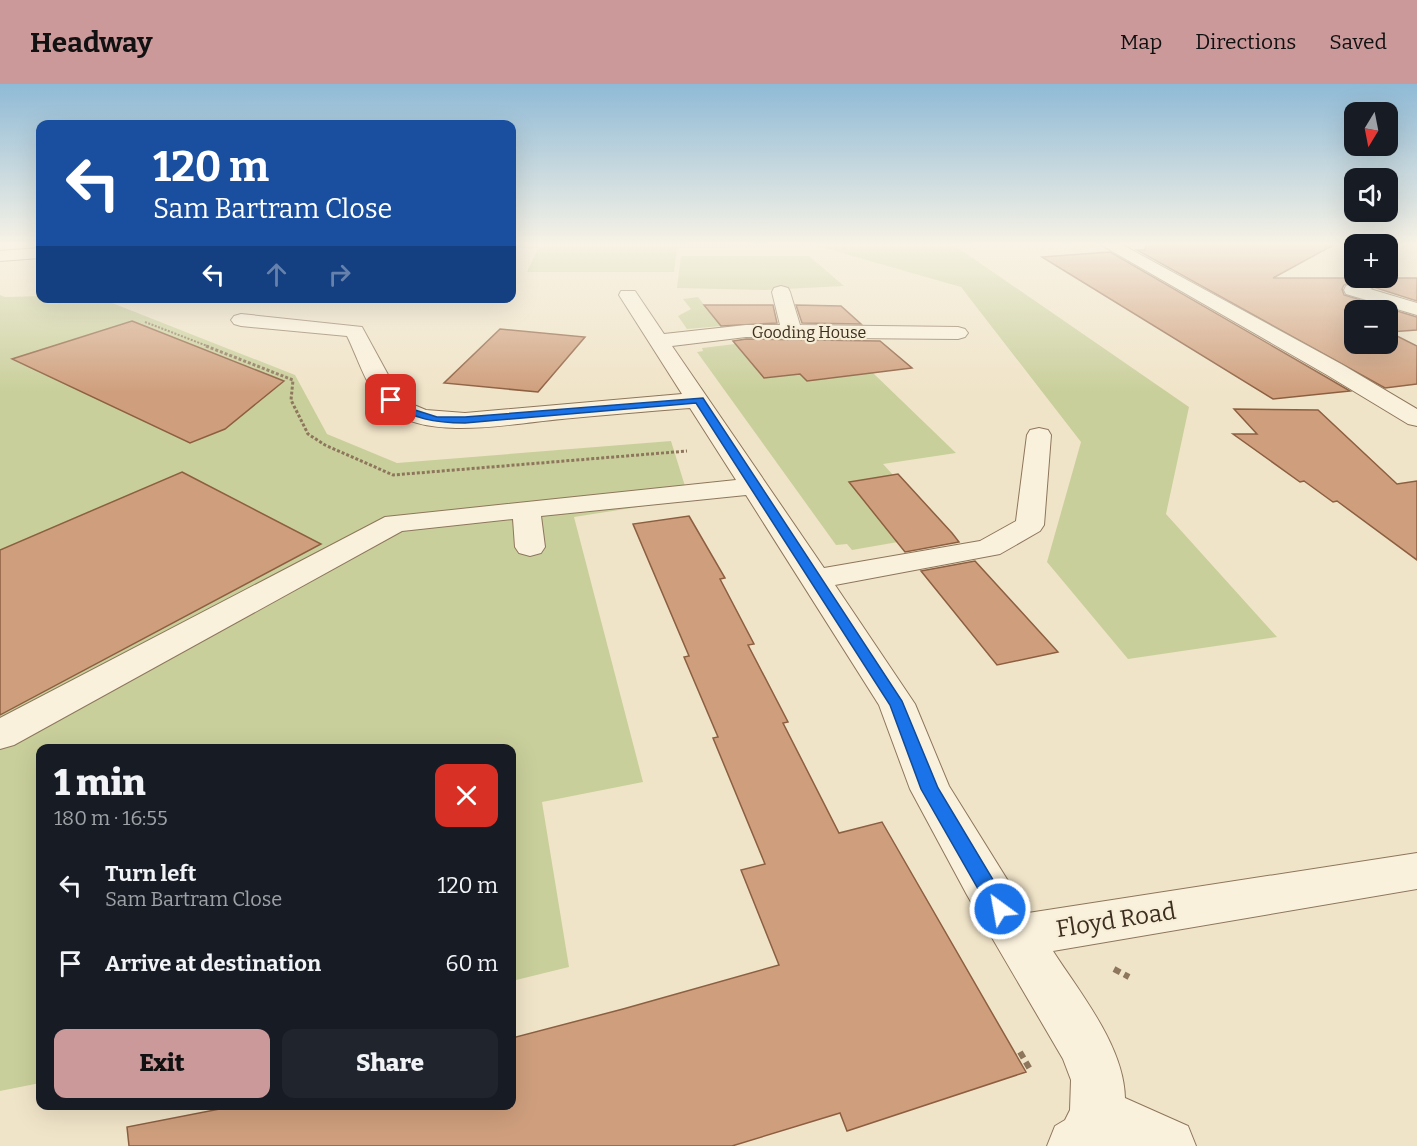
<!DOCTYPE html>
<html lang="en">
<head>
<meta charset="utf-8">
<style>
  body { margin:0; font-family:Bitter,serif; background:#20242c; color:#f1f3f6; height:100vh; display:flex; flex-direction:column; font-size:22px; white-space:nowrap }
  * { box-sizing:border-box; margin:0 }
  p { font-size:20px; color:#9ea1a6 }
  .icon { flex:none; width:33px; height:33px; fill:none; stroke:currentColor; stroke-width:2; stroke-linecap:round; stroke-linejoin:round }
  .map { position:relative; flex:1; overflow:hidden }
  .side { position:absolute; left:36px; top:660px; width:480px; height:366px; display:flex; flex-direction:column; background:#171b24; border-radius:12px; box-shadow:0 6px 24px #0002 }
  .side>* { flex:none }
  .guide { position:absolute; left:36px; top:36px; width:480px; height:183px; border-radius:12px; box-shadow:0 6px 24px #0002; background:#1a4fa0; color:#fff; overflow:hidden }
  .needle { width:39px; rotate:190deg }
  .fabs { position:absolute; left:1344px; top:18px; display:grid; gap:12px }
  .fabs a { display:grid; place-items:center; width:54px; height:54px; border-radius:12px; background:#171b24; box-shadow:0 6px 24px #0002; font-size:30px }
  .pin { position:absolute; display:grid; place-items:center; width:51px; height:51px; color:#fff; margin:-26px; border-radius:12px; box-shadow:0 3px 9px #0006 }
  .me { position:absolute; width:66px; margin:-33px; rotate:328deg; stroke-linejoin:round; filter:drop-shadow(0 0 4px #0008) }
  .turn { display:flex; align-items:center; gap:21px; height:126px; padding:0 18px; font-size:27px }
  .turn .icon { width:78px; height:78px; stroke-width:2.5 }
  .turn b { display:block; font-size:42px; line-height:51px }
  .lanes { display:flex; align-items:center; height:57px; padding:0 18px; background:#0003; justify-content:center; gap:30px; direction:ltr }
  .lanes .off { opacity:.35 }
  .round { display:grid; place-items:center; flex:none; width:63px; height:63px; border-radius:12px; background:#20242c }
  .overview { display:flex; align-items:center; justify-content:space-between; height:102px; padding:0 18px }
  h1 { font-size:36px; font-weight:800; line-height:45px }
  .primary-button { display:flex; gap:12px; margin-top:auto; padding:12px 18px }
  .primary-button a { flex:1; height:69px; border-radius:12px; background:#cc999b; color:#111; font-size:24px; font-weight:800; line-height:69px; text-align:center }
  .primary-button a+a { background:#20242c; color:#f1f3f6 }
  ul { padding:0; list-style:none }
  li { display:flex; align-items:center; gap:18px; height:78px; padding:0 18px }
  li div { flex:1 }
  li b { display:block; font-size:22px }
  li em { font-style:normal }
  header { display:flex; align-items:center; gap:36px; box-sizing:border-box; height:84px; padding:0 30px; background:#cc999b; color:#111 }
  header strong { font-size:28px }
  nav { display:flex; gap:33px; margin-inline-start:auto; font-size:21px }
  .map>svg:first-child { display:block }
</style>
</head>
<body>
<header>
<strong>Headway</strong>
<nav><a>Map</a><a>Directions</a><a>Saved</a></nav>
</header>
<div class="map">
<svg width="1417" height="1062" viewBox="0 0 1417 1062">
  <rect width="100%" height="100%" fill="#f0e4c8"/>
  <!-- green -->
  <path fill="#c9cf9b" d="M512,159H951L1189,323L1166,430L1277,553L1128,575L1047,478L1081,358L961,203L821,163L677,164L674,188H527L538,164H512Z
    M681,172H809L844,202L766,206L677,204Z
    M0,211L5,213L40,212V214L102,215L295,291L327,350L397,379L671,357L689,415L574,433L643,698L542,718L569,883L512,897V664H40V999L0,1007Z
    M698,213L721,242L687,245L678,232L691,225L683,215Z
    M735,260L763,294L800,290L807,297L873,289L956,369L883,380L893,391L850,398L898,458L852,466L847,460L836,461L697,268L703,267L702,264Z"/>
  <!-- building -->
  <path fill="#cf9f7d" stroke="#8d5f41" stroke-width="1.5" fill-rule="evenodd" d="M1146,159H1337L1273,194H1360L1344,201L1342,205L1344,211L1417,233V246L1389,248L1417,262V300L1385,304L1137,166H1145ZM1354,226H1388V260H1354Z
    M1110,168L1326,293L1350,307L1273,315L1042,173Z
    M1389,194H1417V217L1376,204L1385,200Z
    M704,221H773L777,239L721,242Z
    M796,221L841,222L861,240L802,239Z
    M132,237L284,297L225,345L190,359L12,275Z
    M500,245L585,253L538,308L444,299Z
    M746,255L880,257L912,284L807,297L800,290L764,294L733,257Z
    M1234,325L1318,326L1397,400L1417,397V476L1337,417L1333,418L1304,397L1300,398L1233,350H1257Z
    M182,388L321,460L0,631V466Z
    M898,390L952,449L959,458L905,468L849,398Z
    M689,432L725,494L720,495L754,560L748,561L788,638L783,639L839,749L882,738L1026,988L847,1047L840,1029L732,1062H129L127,1043L235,1022H512V954L623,925L779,881L741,786L765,780L713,654L718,653L684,573L689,572L633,440Z
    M975,477L1058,568L997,581L921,487Z"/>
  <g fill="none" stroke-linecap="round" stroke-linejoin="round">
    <!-- minor casing -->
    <g stroke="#8d765c" stroke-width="2">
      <path id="minor" d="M1098,159H1119L1343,281L1417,325V342L1408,340L1327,291Z
        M40,164V174L0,177V167Z
        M1365,194H1387L1384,198L1370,205L1417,219V231L1346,210L1344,206L1346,202Z
        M781,202L788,204L790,208L800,241L958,243L965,245L968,249L965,253L958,255L746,253L672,262L824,484L980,457L1016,437L1027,351L1030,346L1039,344L1048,346L1051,351L1044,441L1040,447L1000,470L835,501L915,620L949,702L1028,829L1417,769V805L1053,867C1080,909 1124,962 1125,1014L1188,1042L1196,1062H1047L1055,1042L1065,1036L1070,1026L1071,996L1063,975L967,811L910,705L879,621L746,411L541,432L545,463L541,469L530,472L519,469L515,463L513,435L402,447L14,661L0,665V634L385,433L736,396L690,324C647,327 605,331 562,335C515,339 431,357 391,327C368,311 359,276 347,252L241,242L234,240L231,236L234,232L241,230L362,243L398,309L414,321L426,326L465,329L682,310L619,211L621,207H635L664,250L746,241H780L772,208L774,204Z"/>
    </g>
    <!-- path-far2 -->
    <path stroke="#8d765c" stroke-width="2" stroke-dasharray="2 1.5" stroke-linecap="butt" d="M145,238L210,263"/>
    <!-- path-far1 -->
    <path stroke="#8d765c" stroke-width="3" stroke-dasharray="3 2" stroke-linecap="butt" d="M206,262L293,296L291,316L308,350L325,361L393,391L687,367"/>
    <!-- path -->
    <path stroke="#8d765c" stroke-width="6" stroke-dasharray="7 4.5" stroke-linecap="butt" d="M1114,885L1129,893
      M1020,968L1031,987"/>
    <!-- minor -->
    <use href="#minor" fill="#faf1dc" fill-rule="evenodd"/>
  </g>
  <!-- sky -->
  <linearGradient id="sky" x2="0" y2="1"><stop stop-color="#8fbad6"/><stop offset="0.52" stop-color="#f8f3e6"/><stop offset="1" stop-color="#f8f3e6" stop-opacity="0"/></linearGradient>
  <rect width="1417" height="308" fill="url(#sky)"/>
  <!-- route -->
  <path fill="#1a73e8" stroke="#114b97" stroke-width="1.5" d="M391,313L415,326L437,333H465L703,314L902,617L938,704L1007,819L1010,825L1007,831L1000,833L993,831L921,705L890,621L696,319L465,339C433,339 415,335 388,318L386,316Z"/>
  <g text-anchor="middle" stroke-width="4.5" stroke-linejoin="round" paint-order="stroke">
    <!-- far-street labels -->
    <g font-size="16" fill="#3d2e20" stroke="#f7eed8">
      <text x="809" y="254">Gooding House</text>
    </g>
    <!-- near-street labels -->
    <g font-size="24" fill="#3d2e20" stroke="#f7eed8">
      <text transform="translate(1116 836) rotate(-9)" y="8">Floyd Road</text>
    </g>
  </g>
</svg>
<div class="fabs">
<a><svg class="needle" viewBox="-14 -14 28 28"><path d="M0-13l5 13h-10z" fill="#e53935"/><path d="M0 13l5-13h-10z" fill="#9ea1a6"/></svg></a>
<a><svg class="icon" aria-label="sound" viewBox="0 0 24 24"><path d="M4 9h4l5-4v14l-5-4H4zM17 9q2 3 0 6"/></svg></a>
<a>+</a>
<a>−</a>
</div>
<div class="pin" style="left:391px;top:316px;background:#d93025"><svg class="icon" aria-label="arrive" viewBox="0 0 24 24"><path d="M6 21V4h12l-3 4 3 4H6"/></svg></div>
<svg class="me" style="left:1000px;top:825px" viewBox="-20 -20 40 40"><circle r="17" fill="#1a73e8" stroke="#fff" stroke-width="3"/><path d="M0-11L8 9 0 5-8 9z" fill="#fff"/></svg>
<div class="guide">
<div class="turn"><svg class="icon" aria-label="left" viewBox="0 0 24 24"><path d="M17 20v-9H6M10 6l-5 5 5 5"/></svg><div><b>120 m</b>Sam Bartram Close</div></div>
<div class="lanes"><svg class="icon" aria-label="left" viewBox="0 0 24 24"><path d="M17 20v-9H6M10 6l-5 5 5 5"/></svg><svg class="icon off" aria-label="ahead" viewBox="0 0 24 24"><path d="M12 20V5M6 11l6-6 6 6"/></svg><svg class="icon off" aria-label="right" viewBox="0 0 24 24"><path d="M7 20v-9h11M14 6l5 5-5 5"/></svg></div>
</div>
<section class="side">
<div class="overview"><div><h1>1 min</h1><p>180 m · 16:55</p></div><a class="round" style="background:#d93025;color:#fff"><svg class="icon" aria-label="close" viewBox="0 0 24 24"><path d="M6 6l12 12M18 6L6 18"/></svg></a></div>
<ul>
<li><svg class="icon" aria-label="left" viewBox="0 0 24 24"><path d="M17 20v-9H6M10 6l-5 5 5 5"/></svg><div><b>Turn left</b><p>Sam Bartram Close</p></div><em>120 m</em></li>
<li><svg class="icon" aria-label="arrive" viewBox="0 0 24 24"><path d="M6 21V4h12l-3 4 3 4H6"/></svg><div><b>Arrive at destination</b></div><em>60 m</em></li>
</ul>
<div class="primary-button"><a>Exit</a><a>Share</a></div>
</section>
</div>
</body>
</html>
